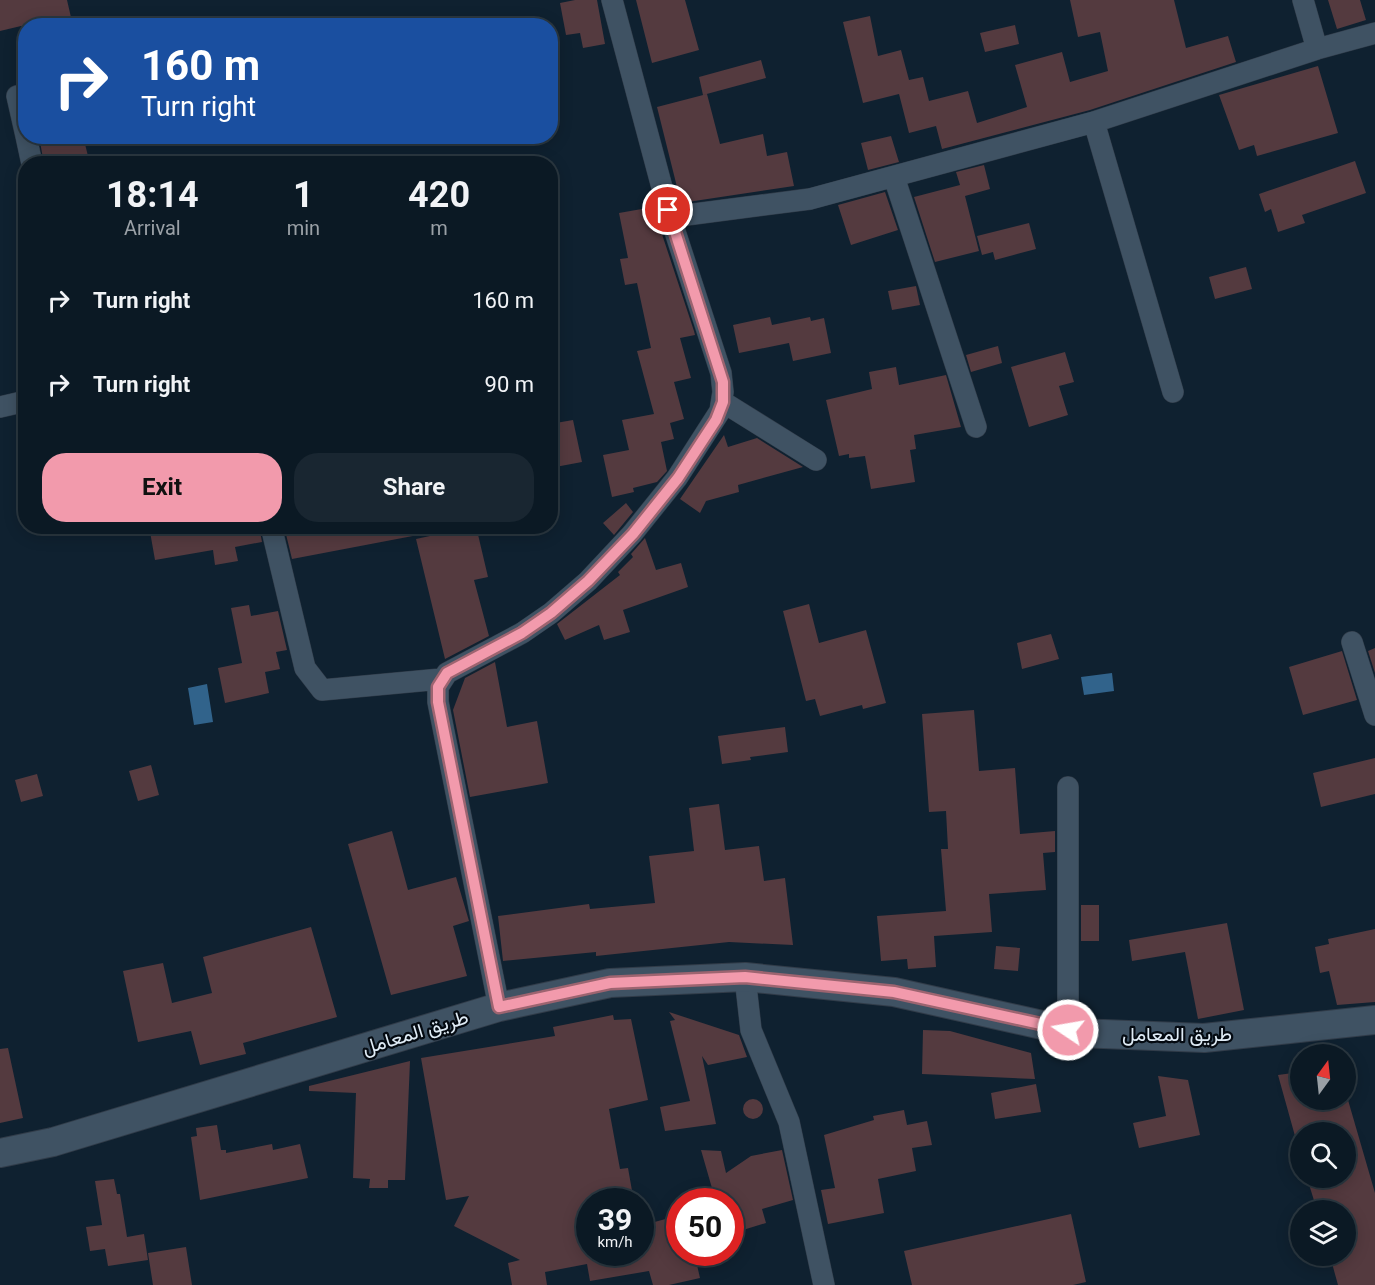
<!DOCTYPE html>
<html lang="en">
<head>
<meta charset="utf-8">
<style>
  body { margin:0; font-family:Roboto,Vazirmatn,sans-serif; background:#192631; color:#f1f3f6; height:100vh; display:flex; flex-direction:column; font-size:22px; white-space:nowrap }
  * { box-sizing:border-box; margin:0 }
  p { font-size:20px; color:#9aa0a6 }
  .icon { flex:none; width:33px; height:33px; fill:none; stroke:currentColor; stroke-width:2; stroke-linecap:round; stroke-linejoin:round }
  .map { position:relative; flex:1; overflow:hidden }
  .sheet { position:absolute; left:18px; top:156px; width:540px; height:378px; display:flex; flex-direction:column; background:#0b1924; border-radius:24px; box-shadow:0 3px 15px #0003,0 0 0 2px #2b3841 }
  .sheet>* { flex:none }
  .top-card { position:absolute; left:18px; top:18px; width:540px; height:126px; border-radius:24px; box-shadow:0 3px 15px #0003,0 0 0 2px #2b3841; background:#1a4fa0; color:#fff; overflow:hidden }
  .needle { width:39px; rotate:15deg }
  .buttons { position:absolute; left:1290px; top:1044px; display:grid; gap:12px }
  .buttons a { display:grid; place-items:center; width:66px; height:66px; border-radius:50%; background:#0b1924; box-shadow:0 3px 15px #0003,0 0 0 2px #2b3841; font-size:30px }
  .speed { position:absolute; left:576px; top:1188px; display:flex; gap:12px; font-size:30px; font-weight:700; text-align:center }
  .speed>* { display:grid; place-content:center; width:78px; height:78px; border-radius:50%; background:#0b1924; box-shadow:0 3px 15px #0003,0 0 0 2px #2b3841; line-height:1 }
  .speed small { font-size:15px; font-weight:400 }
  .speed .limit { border:9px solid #d22; background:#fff; color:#111 }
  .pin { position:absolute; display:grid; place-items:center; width:51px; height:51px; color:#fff; margin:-26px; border:3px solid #fff; border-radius:50%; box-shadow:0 2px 6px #0007 }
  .me { position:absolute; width:66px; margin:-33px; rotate:282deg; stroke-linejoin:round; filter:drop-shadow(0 0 4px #0008) }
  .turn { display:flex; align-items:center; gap:21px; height:126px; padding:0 24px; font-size:27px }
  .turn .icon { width:78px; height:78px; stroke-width:2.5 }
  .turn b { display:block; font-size:42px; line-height:51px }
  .eta { display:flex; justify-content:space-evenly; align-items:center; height:102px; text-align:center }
  .eta b { font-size:36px; font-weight:700; line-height:42px }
  .primary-button { display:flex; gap:12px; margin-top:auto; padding:12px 24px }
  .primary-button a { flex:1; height:69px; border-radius:24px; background:#f29aac; color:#111; font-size:24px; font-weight:700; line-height:69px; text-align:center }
  .primary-button a+a { background:#192631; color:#f1f3f6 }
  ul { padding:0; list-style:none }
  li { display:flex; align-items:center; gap:18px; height:84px; padding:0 24px }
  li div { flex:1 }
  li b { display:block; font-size:22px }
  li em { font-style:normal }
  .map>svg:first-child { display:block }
</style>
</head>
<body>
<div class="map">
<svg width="1375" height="1285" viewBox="0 0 1375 1285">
  <rect width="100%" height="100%" fill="#0f2130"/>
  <!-- water -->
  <path fill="#31638b" d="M1112,673L1114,691L1084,695L1081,677Z
    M207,684L213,722L194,725L188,688Z"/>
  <!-- building -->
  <path fill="#543a3f" d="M0,0H67L73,26H21L0,31Z
    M575,0H597L605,44L583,48L580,33L566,35L560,3Z
    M636,0H685L699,50L652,63Z
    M1070,0H1174L1186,48L1228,36L1236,62L1090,110L942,149L936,126L909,133L899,94L863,103L843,22L870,16L878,56L901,50L909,80L923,77L929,101L968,91L977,123L1027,107L1015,65L1062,52L1070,82L1108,71L1100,32L1078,37Z
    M1328,0H1360L1366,20L1337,29Z
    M1015,25L1019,44L985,52L980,33Z
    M761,60L766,78L703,95L699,77Z
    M1318,66L1338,133L1257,156L1254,145L1239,150L1219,95Z
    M707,94L720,144L763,134L767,156L787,152L794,186L681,203L657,107Z
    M39,136H83L90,164H44Z
    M891,136L899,162L868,170L861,143Z
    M1355,161L1366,193L1302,215L1305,223L1278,232L1271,209L1265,212L1259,194Z
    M984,165L990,189L965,196L979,251L935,262L914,197L960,185L956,172Z
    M885,192L898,230L851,245L838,205Z
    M653,207L694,331L695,335L680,338L691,378L674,382L684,419L670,423L674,439L661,442L667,471L657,482L633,488L634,492L612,497L603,455L629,450L622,420L654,414L637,351L651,348L637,283L625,285L620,259L628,258L619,213Z
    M1029,223L1036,249L995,260L993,252L982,255L977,236Z
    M1246,267L1252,289L1215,299L1209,277Z
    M916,286L920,305L892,310L888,291Z
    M770,317L772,325L810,317L811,321L824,318L831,353L793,361L789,343L739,353L733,325Z
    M998,346L1002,363L971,372L966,355Z
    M1065,352L1074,382L1059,386L1068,415L1029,427L1011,367Z
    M896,367L899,385L946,375L961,427L914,435L916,449L910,450L915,482L871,489L865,456L849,458V454L839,456L826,400L872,389L869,372Z
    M573,420L582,462L550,468V424Z
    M724,435L728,447L757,438L803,467L738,485L739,492L706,501L700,513L680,499Z
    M626,503L633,512L614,535L603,523Z
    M149,526H259L262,542L235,547L238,561L215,565L213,550L155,560Z
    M284,526H417L418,535L292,559Z
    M476,526L488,577L474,580L489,636L445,659L416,539Z
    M645,538L656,570L681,563L688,587L623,610L630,632L604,640L599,625L565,640L557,624L620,575L618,572L633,557L631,554Z
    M809,604L819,643L866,630L886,703L863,709L862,705L820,716L815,699L806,701L783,611Z
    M249,605L251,616L278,611L287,650L276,652L280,669L265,672L269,693L225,703L218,668L242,663L231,608Z
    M1051,634L1059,659L1022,669L1017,643Z
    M1375,648V673L1368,651Z
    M1342,651L1357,700L1303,715L1289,667Z
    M495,662L507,727L537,721L548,783L470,797L453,710L465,678Z
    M974,710L979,771L1015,768L1020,834L1055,831V852L1043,853L1046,890L989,894L992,932L934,936L936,967L908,969L907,959L881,961L877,916L946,911L941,849H948L946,811L929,812L922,714Z
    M785,727L788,752L750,757L751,760L722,764L718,736Z
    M1375,758V794L1321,807L1313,773Z
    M151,765L159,795L138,801L129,771Z
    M37,774L43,796L21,802L15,780Z
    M719,804L725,850L759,846L764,881L785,878L793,945L729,942L596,956V952L503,961L498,916L589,904L590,909L655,903L649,856L694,851L689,808Z
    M392,831L408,890L456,877L469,921L453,926L467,976L391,995L348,844Z
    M1081,905H1099V941H1081Z
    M1227,923L1244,1010L1198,1019L1185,952L1132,961L1129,940Z
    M311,927L337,1017L243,1043L246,1054L200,1065L191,1031L138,1042L123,971L163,963L172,1003L212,993L203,957Z
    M1375,929V1002L1337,1005L1329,971L1320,973L1315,947L1329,944L1328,939Z
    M996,946L1020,948L1018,971L994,969Z
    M669,1012L739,1035L747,1057L708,1065L702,1056L716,1124L665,1131L660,1107L690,1101L670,1021L675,1020Z
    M613,1015L614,1020L631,1019L648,1100L609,1109L620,1169L628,1168L634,1202H590V1252H640V1226L680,1215V1252H694L700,1278L669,1285H653L649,1271L590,1281L587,1264L545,1272L547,1285H512L508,1263L520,1260L454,1226L469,1196L446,1200L421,1058L555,1036L553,1027Z
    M923,1030L950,1031L1031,1053L1035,1079L922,1074Z
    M8,1048L23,1118L0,1123V1049Z
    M410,1061L405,1180H388V1188H369L370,1179L353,1178L356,1093L309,1091V1086Z
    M1300,1072V1100H1348L1375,1193V1285H1338L1330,1256H1346V1210H1317L1307,1178H1346V1132H1300V1135L1295,1136L1278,1075Z
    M1158,1076L1188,1080L1200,1135L1139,1148L1133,1123L1166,1116Z
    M1036,1084L1041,1112L995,1119L991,1093Z
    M743 1109a10 10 0 1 1 20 0a10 10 0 1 1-20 0Z
    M904,1110L907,1125L927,1121L932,1145L912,1148L916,1171L878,1179L884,1213L828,1224L821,1190L835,1188L824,1135L874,1120L873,1116Z
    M217,1125L221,1150H226V1153L272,1144L273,1150L300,1144L308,1178L200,1200L191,1137L197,1136L196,1128Z
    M701,1150L721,1151L726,1173L751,1156L782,1150L793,1200L762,1209L766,1223L730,1234V1202H716Z
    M114,1179L117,1194H120L127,1237L144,1234L148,1260L108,1266L105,1249L90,1251L86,1227L102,1225L95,1181Z
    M1071,1214L1086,1282L1073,1285H912L904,1251Z
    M186,1247L192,1285H153L148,1253Z"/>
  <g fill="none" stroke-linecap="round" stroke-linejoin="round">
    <!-- street casing -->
    <g stroke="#313c49" stroke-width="22">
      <path id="street" d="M1303,0L1317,49
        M17,96L26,136
        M1094,122L1173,392
        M26,136L32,164
        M894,177L976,427
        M671,217L810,199L1094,122L1317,49L1375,33
        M723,402L816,460
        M0,407L26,401
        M271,526L305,668L322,690L441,679
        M1352,642L1375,715
        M745,977L751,1030L789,1122L824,1285
        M499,1007L438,702V687L447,673L522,633L551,613L588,581L632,534L677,478L720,411L723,392L721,373L668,210L612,0
        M1068,1030V787"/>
    </g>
    <!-- secondary casing -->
    <g stroke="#313c49" stroke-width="30">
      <path id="secondary" d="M0,1153L53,1142L499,1007L610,983L745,977L894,992L1078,1033L1204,1038L1375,1020"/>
    </g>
    <!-- street -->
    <use href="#street" stroke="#3f5263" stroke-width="21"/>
    <!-- secondary -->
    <use href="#secondary" stroke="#3f5263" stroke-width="28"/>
  </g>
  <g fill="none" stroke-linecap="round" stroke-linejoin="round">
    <!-- route casing -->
    <g stroke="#9d6470" stroke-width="15">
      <path id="route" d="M668,210L723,382V402L716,420L678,478L633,534L588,581L551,613L522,633L447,673L438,687V702L499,1007L610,983L745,977L894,992L1068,1030"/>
    </g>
    <!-- route -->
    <use href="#route" stroke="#f29aac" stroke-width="10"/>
  </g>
  <g text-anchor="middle" stroke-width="4.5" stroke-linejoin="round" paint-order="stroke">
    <!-- street labels -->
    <g font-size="20" fill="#e0ecf6" stroke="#040a11">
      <text transform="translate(415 1032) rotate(-17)" y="7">طريق المعامل</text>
      <text x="1177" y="1041">طريق المعامل</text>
    </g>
  </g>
</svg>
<div class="buttons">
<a><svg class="needle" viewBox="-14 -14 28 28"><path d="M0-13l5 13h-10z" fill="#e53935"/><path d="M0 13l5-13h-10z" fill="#9aa0a6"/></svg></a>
<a><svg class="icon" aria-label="search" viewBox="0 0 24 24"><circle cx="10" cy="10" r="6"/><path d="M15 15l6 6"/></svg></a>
<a><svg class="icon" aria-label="layers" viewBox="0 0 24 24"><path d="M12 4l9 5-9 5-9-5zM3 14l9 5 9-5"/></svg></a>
</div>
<div class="speed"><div>39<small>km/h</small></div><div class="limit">50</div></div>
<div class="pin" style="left:668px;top:210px;background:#d93025"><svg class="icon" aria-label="arrive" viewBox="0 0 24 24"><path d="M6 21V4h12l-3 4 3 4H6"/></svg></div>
<svg class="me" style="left:1068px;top:1030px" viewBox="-20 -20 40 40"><circle r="17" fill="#f29aac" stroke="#fff" stroke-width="3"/><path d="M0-11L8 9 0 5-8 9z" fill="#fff"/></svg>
<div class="top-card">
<div class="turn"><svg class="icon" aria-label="right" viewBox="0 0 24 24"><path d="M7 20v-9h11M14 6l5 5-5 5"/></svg><div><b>160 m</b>Turn right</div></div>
</div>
<section class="sheet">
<div class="eta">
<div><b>18:14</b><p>Arrival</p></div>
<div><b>1</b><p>min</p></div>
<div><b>420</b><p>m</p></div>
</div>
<ul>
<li><svg class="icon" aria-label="right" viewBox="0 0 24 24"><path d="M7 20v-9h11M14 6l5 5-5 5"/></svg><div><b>Turn right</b></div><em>160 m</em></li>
<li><svg class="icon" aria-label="right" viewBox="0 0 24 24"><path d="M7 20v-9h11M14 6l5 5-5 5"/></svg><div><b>Turn right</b></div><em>90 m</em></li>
</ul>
<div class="primary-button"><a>Exit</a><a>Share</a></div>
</section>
</div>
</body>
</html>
